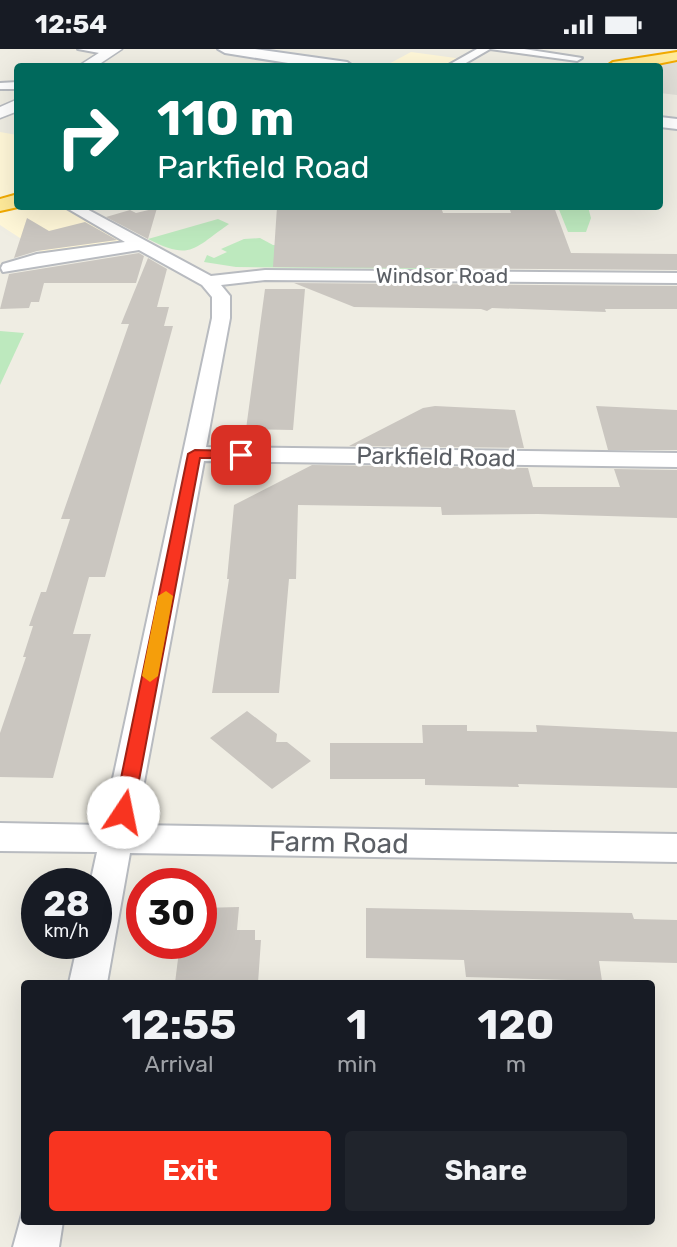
<!DOCTYPE html>
<html lang="en">
<head>
<meta charset="utf-8">
<style>
  body { margin:0; font-family:Rubik,sans-serif; background:#20242c; color:#f1f3f6; height:100vh; display:flex; flex-direction:column; font-size:26px; white-space:nowrap }
  * { box-sizing:border-box; margin:0 }
  p { font-size:23px; color:#9ea1a6 }
  .icon { flex:none; width:38px; height:38px; fill:none; stroke:currentColor; stroke-width:2; stroke-linecap:round; stroke-linejoin:round }
  .map { position:relative; flex:1; overflow:hidden }
  .details { position:absolute; left:21px; top:931px; width:634px; height:245px; display:flex; flex-direction:column; background:#171b24; border-radius:7px; box-shadow:0 7px 28px #0002 }
  .details>* { flex:none }
  .guide { position:absolute; left:14px; top:14px; width:649px; height:147px; border-radius:7px; box-shadow:0 7px 28px #0002; background:#00695c; color:#fff; overflow:hidden }
  .speed { position:absolute; left:21px; top:819px; display:flex; gap:14px; font-size:35px; font-weight:700; text-align:center }
  .speed>* { display:grid; place-content:center; width:91px; height:91px; border-radius:50%; background:#171b24; box-shadow:0 7px 28px #0002; line-height:1 }
  .speed small { font-size:18px; font-weight:400 }
  .speed .limit { border:10px solid #d22; background:#fff; color:#111 }
  .pin { position:absolute; display:grid; place-items:center; width:60px; height:60px; color:#fff; margin:-30px; border-radius:14px; box-shadow:0 4px 10px #0006 }
  .me { position:absolute; width:77px; margin:-38px; rotate:11deg; stroke-linejoin:round; filter:drop-shadow(0 0 5px #0008) }
  .turn { display:flex; align-items:center; gap:24px; height:147px; padding:0 28px; font-size:32px }
  .turn .icon { width:91px; height:91px; stroke-width:2.5 }
  .turn b { display:block; font-size:49px; line-height:60px }
  .eta { display:flex; justify-content:space-evenly; align-items:center; height:119px; text-align:center }
  .eta b { font-size:42px; font-weight:700; line-height:49px }
  .action { display:flex; gap:14px; margin-top:auto; padding:14px 28px }
  .action a { flex:1; height:80px; border-radius:7px; background:#f83420; color:#fff; font-size:28px; font-weight:700; line-height:80px; text-align:center }
  .action a+a { background:#20242c; color:#f1f3f6 }
  .status { display:flex; justify-content:space-between; align-items:center; height:49px; padding:0 35px; background:#171b24; direction:ltr }
  .status svg { height:19px; fill:currentColor }
  .map>svg:first-child { display:block }
</style>
</head>
<body>
<div class="status"><b>12:54</b><svg viewBox="0 0 49 12"><path d="M0 12V9h3v3zM5 12V6h3v6zM10 12V3h3v9zM15 12V0h3v12zM26 1h20v11H26zM47 4h2v5h-2z"/></svg></div>
<div class="map">
<svg width="677" height="1198" viewBox="0 0 677 1198">
  <rect width="100%" height="100%" fill="#efede3"/>
  <!-- commercial -->
  <path fill="#fff7d8" d="M411,3L463,10L457,14L478,17L383,18Z
    M0,83L17,86L18,158H73L138,196L49,208L0,176Z"/>
  <!-- industrial -->
  <path fill="#e0ded7" d="M677,9V46L660,44V18H627Z"/>
  <!-- green -->
  <path fill="#bde9be" d="M558,158H588L591,169L586,183H568Z
    M218,170L229,175C193,200 191,212 148,190Z
    M260,189L273,196L428,201L430,220L236,218L204,213L207,206L214,209L227,203L221,200L244,190Z
    M0,282L24,284L0,336Z"/>
  <!-- building -->
  <path fill="#cac6c0" d="M277,158H441L443,164H511L509,158H554L571,204L677,205V221L273,218Z
    M157,159L148,190L106,168L130,161L136,164Z
    M27,169L49,182L85,173L117,191L37,202L14,209Z
    M139,204L144,207L136,234H44L39,253H31L29,259L0,260L9,225Z
    M148,209L167,220L157,258H169L164,277H173L105,528H89L73,585H91L53,729L0,728V684L26,608H23L33,577H29L41,543H46L70,470H61L129,275H121Z
    M294,234L677,237V260H605L606,263L492,259L487,262L481,260L354,258Z
    M265,240H305L293,381L246,380Z
    M435,357L515,361L524,399L349,397L423,359Z
    M596,357L677,361V401H608Z
    M312,416L528,419L533,438H620L614,420L677,421V469L538,465L442,466L441,458L298,456L296,530H289L279,644H212L229,530H227L234,456Z
    M247,662L277,685L276,693H287L311,712L272,740L210,689Z
    M422,676H467V682L537,683L536,676L677,683V739L518,735L519,738L425,736V730H330V694H423Z
    M239,858L237,881H255V891H261L258,934H175L180,894H201V859Z
    M366,859L632,864L634,870L677,871V914L599,912L602,932L466,928L464,911L366,909Z"/>
  <g fill="none" stroke-linecap="round" stroke-linejoin="round">
    <!-- minor casing -->
    <g stroke="#b8bbc0" stroke-width="4">
      <path id="minor" d="M78,0H111L115,3L110,6Z
        M477,0H524L582,9L577,12L490,0L459,18H445Z
        M18,33V40H0V34Z
        M65,158H83L211,227L265,221L677,224V234L265,231L221,236L230,247V269L206,398L677,404V418L204,412L136,776L677,785V813L130,804L107,934H69L78,894H96V835H90L97,803L0,802V774L103,776L212,269V248L202,236L139,201L3,223L1,219L3,215L37,205L125,193Z
        M24,1158V1172H63L59,1198H13Z"/>
    </g>
    <!-- tertiary casing -->
    <g stroke="#b8bbc0" stroke-width="3">
      <path id="tertiary" d="M105,0H122L95,18H77Z
        M18,50V62L0,69V58Z"/>
    </g>
    <!-- secondary casing -->
    <g stroke="#b8bcc3" stroke-width="4">
      <path id="secondary" d="M218,0H255L347,13L354,18H313L225,4Z
        M660,68L677,70V80L660,78Z"/>
    </g>
    <!-- trunk casing -->
    <g stroke="#f2aa00" stroke-width="4">
      <path id="trunk" d="M677,3V11L642,18H606L613,13Z
        M18,145V158L0,162V150Z"/>
    </g>
    <!-- minor -->
    <use href="#minor" fill="#fff" fill-rule="evenodd"/>
    <!-- tertiary -->
    <use href="#tertiary" fill="#fff" fill-rule="evenodd"/>
    <!-- secondary -->
    <use href="#secondary" fill="#fff" fill-rule="evenodd"/>
    <!-- trunk -->
    <use href="#trunk" fill="#ffea99" fill-rule="evenodd"/>
  </g>
  <!-- route -->
  <path fill="#f83420" stroke="#a12215" stroke-width="2" d="M241,402L246,403V409H200L133,763L130,768H117L114,763L188,405L195,401Z"/>
  <!-- slow -->
  <path fill="#f59e0b" d="M166,542L173,547L158,627L150,633L142,627L158,547Z"/>
  <g text-anchor="middle" stroke-width="6" stroke-linejoin="round" paint-order="stroke">
    <!-- far-street labels -->
    <g font-size="21" fill="#5b5f65" stroke="#fff">
      <text x="442" y="234">Windsor Road</text>
    </g>
    <!-- street labels -->
    <g font-size="24" fill="#5b5f65" stroke="#fff">
      <text transform="translate(436 408) rotate(1)" y="8">Parkfield Road</text>
    </g>
    <!-- near-street labels -->
    <g font-size="28" fill="#5b5f65" stroke="#fff">
      <text transform="translate(339 793) rotate(1)" y="10">Farm Road</text>
    </g>
  </g>
</svg>
<div class="speed"><div>28<small>km/h</small></div><div class="limit">30</div></div>
<div class="pin" style="left:241px;top:406px;background:#d93025"><svg class="icon" aria-label="arrive" viewBox="0 0 24 24"><path d="M6 21V4h12l-3 4 3 4H6"/></svg></div>
<svg class="me" style="left:123px;top:763px" viewBox="-20 -20 40 40"><circle r="19" fill="#fff"/><path d="M0-13L10 11 0 6-10 11z" fill="#f83420"/></svg>
<div class="guide">
<div class="turn"><svg class="icon" aria-label="right" viewBox="0 0 24 24"><path d="M7 20v-9h11M14 6l5 5-5 5"/></svg><div><b>110 m</b>Parkfield Road</div></div>
</div>
<section class="details">
<div class="eta">
<div><b>12:55</b><p>Arrival</p></div>
<div><b>1</b><p>min</p></div>
<div><b>120</b><p>m</p></div>
</div>
<div class="action"><a>Exit</a><a>Share</a></div>
</section>
</div>
</body>
</html>
